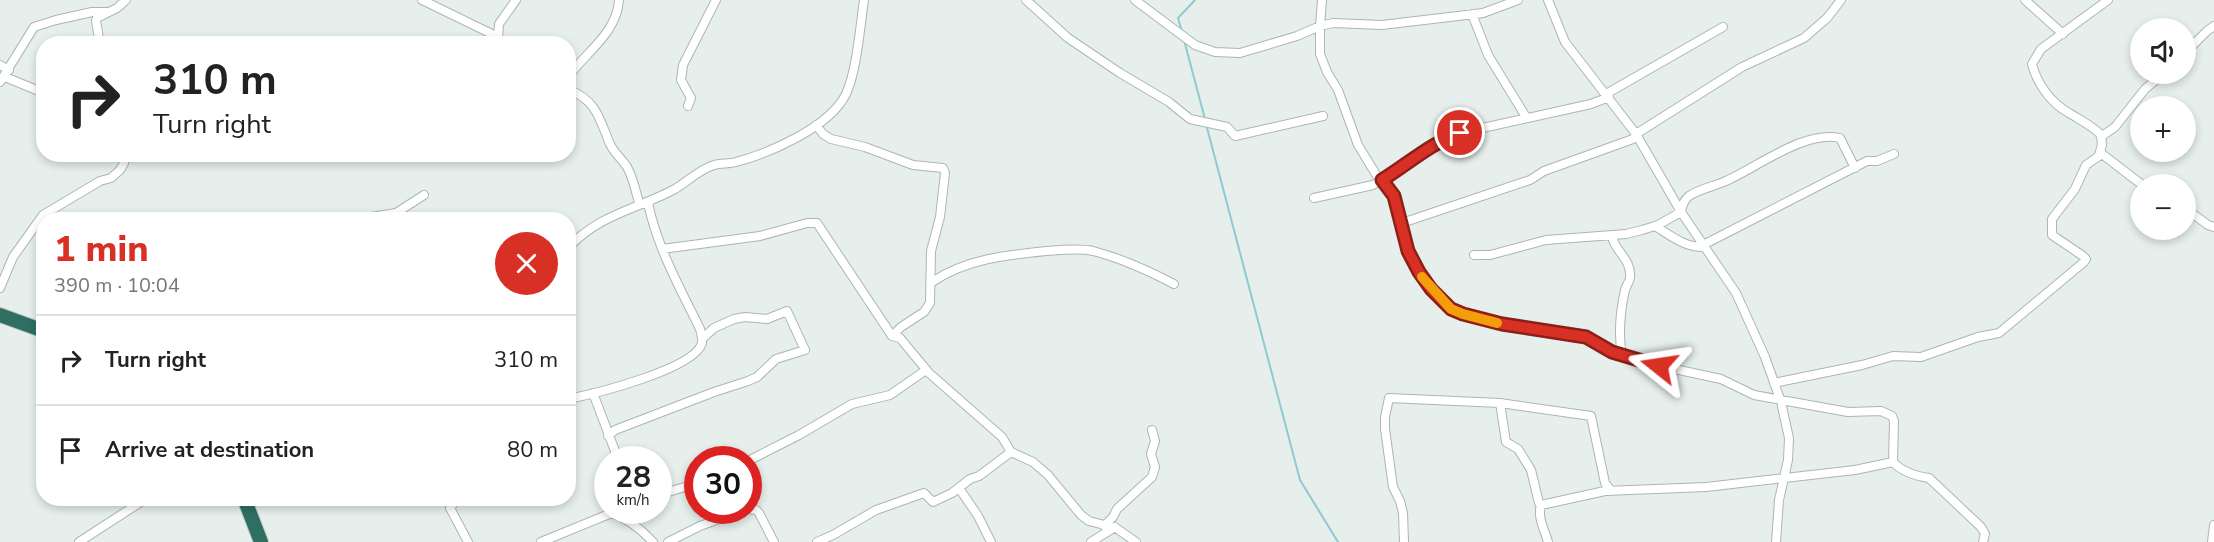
<!DOCTYPE html>
<html lang="en">
<head>
<meta charset="utf-8">
<style>
  body { margin:0; font-family:"Nunito Sans",sans-serif; background:#f2f2f2; color:#222; height:100vh; display:flex; flex-direction:column; font-size:22px; white-space:nowrap }
  * { box-sizing:border-box; margin:0 }
  p { font-size:20px; color:#767676 }
  .icon { flex:none; width:33px; height:33px; fill:none; stroke:currentColor; stroke-width:2; stroke-linecap:round; stroke-linejoin:round }
  .map { position:relative; flex:1; overflow:hidden }
  .sheet { position:absolute; left:36px; top:212px; width:540px; height:294px; display:flex; flex-direction:column; background:#fff; border-radius:24px; box-shadow:0 3px 9px #0003 }
  .sheet>* { flex:none }
  .hud { position:absolute; left:36px; top:36px; width:540px; height:126px; border-radius:24px; box-shadow:0 3px 9px #0003; background:#fff; color:#222; overflow:hidden }
  .fabs { position:absolute; left:2130px; top:18px; display:grid; gap:12px }
  .fabs a { display:grid; place-items:center; width:66px; height:66px; border-radius:50%; background:#fff; box-shadow:0 3px 9px #0003; font-size:30px }
  .speed { position:absolute; left:594px; top:446px; display:flex; gap:12px; font-size:30px; font-weight:700; text-align:center }
  .speed>* { display:grid; place-content:center; width:78px; height:78px; border-radius:50%; background:#fff; box-shadow:0 3px 9px #0003; line-height:1 }
  .speed small { font-size:15px; font-weight:400 }
  .speed .limit { border:9px solid #d22; background:#fff; color:#111 }
  .pin { position:absolute; display:grid; place-items:center; width:51px; height:51px; color:#fff; margin:-26px; border:3px solid #fff; border-radius:50%; box-shadow:0 2px 6px #0007 }
  .me { position:absolute; width:66px; margin:-33px; rotate:285deg; stroke-linejoin:round; filter:drop-shadow(0 0 4px #0008) }
  .turn { display:flex; align-items:center; gap:21px; height:126px; padding:0 18px; font-size:27px }
  .turn .icon { width:78px; height:78px; stroke-width:2.5 }
  .turn b { display:block; font-size:42px; line-height:51px }
  .round { display:grid; place-items:center; flex:none; width:63px; height:63px; border-radius:32px; background:#f2f2f2 }
  .summary { display:flex; align-items:center; justify-content:space-between; height:102px; padding:0 18px }
  h1 { font-size:36px; font-weight:800; line-height:45px; color:#d93025 }
  ul { padding:0; list-style:none }
  li { display:flex; align-items:center; gap:18px; height:90px; padding:0 18px; border-top:2px solid #e0e0e0 }
  li div { flex:1 }
  li b { display:block; font-size:22px }
  li em { font-style:normal }
  .map>svg:first-child { display:block }
</style>
</head>
<body>
<div class="map">
<svg width="2214" height="542" viewBox="0 0 2214 542">
  <rect width="100%" height="100%" fill="#e6efeb"/>
  <g fill="none" stroke-linecap="round" stroke-linejoin="round">
    <!-- stream -->
    <path stroke="#8ec9d4" stroke-width="2" d="M1182,32L1178,18L1195,0
      M1184,40L1205,119
      M1206,124L1300,480L1338,542"/>
    <!-- street casing -->
    <g stroke="#a8b8b2" stroke-width="10">
      <path id="street" d="M422,0L492,34L506,44
        M1026,0L1068,38L1120,73L1169,102L1190,119L1227,127L1235,136L1323,116
        M1135,0L1195,45L1215,52L1240,53L1297,36L1320,26L1333,23L1382,25L1483,13L1518,0
        M1322,0L1320,26V54L1327,72L1338,90L1358,145L1380,181
        M1548,0L1565,42L1636,134L1681,212L1736,293L1765,357L1781,402L1789,438L1788,460L1779,500L1776,542
        M2025,0L2063,34
        M1472,14L1488,55L1526,117
        M498,38L499,24L516,0
        M100,44L96,21L97,18L117,8L126,0
        M2186,52L2207,31L2214,26
        M0,65L9,70
        M5,77L44,93
        M568,77C586,52 617,33 619,0
        M0,82L34,27L56,20L92,12H107
        M568,89C597,101 599,118 610,144C614,153 622,159 627,167C633,177 636,192 639,203
        M1606,94L1723,27
        M688,106L691,98L681,80L683,65L716,0
        M816,125L823,134L831,139L865,147L913,165L943,168L945,173L940,217L931,251L930,303L924,312L901,327L892,336
        M2102,136L2115,127L2145,89L2163,74
        M2099,155L2102,145L2101,135C2093,126 2080,120 2069,113C2051,103 2037,84 2032,64L2041,49L2108,0
        M1382,180L1393,196L1408,251L1418,272L1431,289L1451,309L1463,314L1502,324L1585,337L1612,352L1642,362L1721,379L1754,395L1848,412L1881,411L1892,416L1894,421L1893,462
        M1314,198L1373,185L1448,137L1460,133L1591,104L1609,97
        M2186,209L2208,225L2214,227
        M359,219L396,213L424,195
        M1399,224L1530,180L1544,171L1633,139L1636,134L1742,67L1804,38L1827,18L1841,0
        M1655,226C1671,236 1686,248 1705,247
        M1612,235C1613,250 1632,259 1630,277C1630,281 1626,286 1625,290C1620,312 1618,333 1622,356
        M1703,245L1867,161H1877L1894,154
        M568,248C601,213 636,210 675,189C687,182 700,169 714,165C721,163 729,164 736,162C770,153 830,127 846,94C857,70 860,27 864,0
        M662,249L760,236L807,223H817L892,336L900,338L929,373L1002,437L1011,452L1033,462L1048,475L1081,515L1089,521L1116,528L1136,542
        M1474,255H1490L1546,240L1626,234L1642,230L1658,225L1681,212C1682,205 1684,200 1689,196C1701,188 1716,186 1728,180C1759,166 1805,130 1840,138L1855,168
        M932,282C966,259 1007,255 1047,251C1061,250 1078,248 1093,251C1120,258 1149,271 1174,284
        M0,288L13,257L43,215L100,181L111,178L120,170L124,163L125,154
        M1774,383L1862,365L1893,356L1921,357L1978,337L1999,333L2084,262L2086,259L2083,256L2052,235V219L2075,189L2086,165L2102,154L2141,184
        M593,393L618,459
        M568,399C594,394 695,369 702,343C703,338 701,333 700,329C680,288 657,247 648,203
        M1500,403L1506,442L1518,449L1531,470L1539,503L1541,505C1537,517 1545,531 1548,542
        M608,436L615,430L714,392L748,381L757,377L776,359L805,350L787,311L767,319L745,317L734,319L714,328L702,339
        M748,461L799,435L852,404L890,395L926,370
        M959,488L978,516L991,542
        M658,495L698,483
        M458,498L450,508L468,542
        M1541,505L1605,491L1706,487L1855,470L1893,462C1902,472 1916,476 1929,478L1981,527L1985,534L1983,542
        M748,509L756,510L759,513L774,542
        M612,513C628,519 641,529 653,542
        M1104,526L1113,517L1117,509L1152,477L1155,467L1151,454L1155,441L1152,430
        M79,542L147,498
        M541,542L619,510
        M668,542L700,526L743,510
        M817,542L833,535L876,510L924,493L933,502L952,493L970,479L979,476L1011,452
        M1091,542L1115,527
        M1404,542L1403,513L1400,501L1393,487L1385,429V417L1389,398L1500,403L1591,416L1605,483L1611,491
        M2212,542L2214,525"/>
    </g>
    <!-- highway casing -->
    <g stroke="#c2cac8" stroke-width="16">
      <path id="highway" d="M0,315L44,331
        M244,498L261,542"/>
    </g>
    <!-- street -->
    <use href="#street" stroke="#fff" stroke-width="8"/>
    <!-- highway -->
    <use href="#highway" stroke="#2f6f62" stroke-width="14"/>
  </g>
  <g fill="none" stroke-linecap="round" stroke-linejoin="round">
    <!-- route casing -->
    <g stroke="#8d1f18" stroke-width="15">
      <path id="route" d="M1460,133C1431,143 1408,164 1382,180L1394,196L1408,251L1419,272L1431,289L1451,309L1463,314L1502,324L1586,337L1612,352L1659,366"/>
    </g>
    <!-- route -->
    <use href="#route" stroke="#d93025" stroke-width="10"/>
    <!-- slow -->
    <path stroke="#f59e0b" stroke-width="10" d="M1422,277L1451,309L1463,314L1497,323"/>
  </g>
</svg>
<div class="fabs">
<a><svg class="icon" aria-label="sound" viewBox="0 0 24 24"><path d="M4 9h4l5-4v14l-5-4H4zM17 9q2 3 0 6"/></svg></a>
<a>+</a>
<a>−</a>
</div>
<div class="speed"><div>28<small>km/h</small></div><div class="limit">30</div></div>
<div class="pin" style="left:1460px;top:133px;background:#d93025"><svg class="icon" aria-label="arrive" viewBox="0 0 24 24"><path d="M6 21V4h12l-3 4 3 4H6"/></svg></div>
<svg class="me" style="left:1659px;top:366px" viewBox="-20 -20 40 40"><path d="M0-17L14 15 0 8-14 15z" fill="#d93025" stroke="#fff" stroke-width="4"/></svg>
<div class="hud">
<div class="turn"><svg class="icon" aria-label="right" viewBox="0 0 24 24"><path d="M7 20v-9h11M14 6l5 5-5 5"/></svg><div><b>310 m</b>Turn right</div></div>
</div>
<section class="sheet">
<div class="summary"><div><h1>1 min</h1><p>390 m · 10:04</p></div><a class="round" style="background:#d93025;color:#fff"><svg class="icon" aria-label="close" viewBox="0 0 24 24"><path d="M6 6l12 12M18 6L6 18"/></svg></a></div>
<ul>
<li><svg class="icon" aria-label="right" viewBox="0 0 24 24"><path d="M7 20v-9h11M14 6l5 5-5 5"/></svg><div><b>Turn right</b></div><em>310 m</em></li>
<li><svg class="icon" aria-label="arrive" viewBox="0 0 24 24"><path d="M6 21V4h12l-3 4 3 4H6"/></svg><div><b>Arrive at destination</b></div><em>80 m</em></li>
</ul>
</section>
</div>
</body>
</html>
